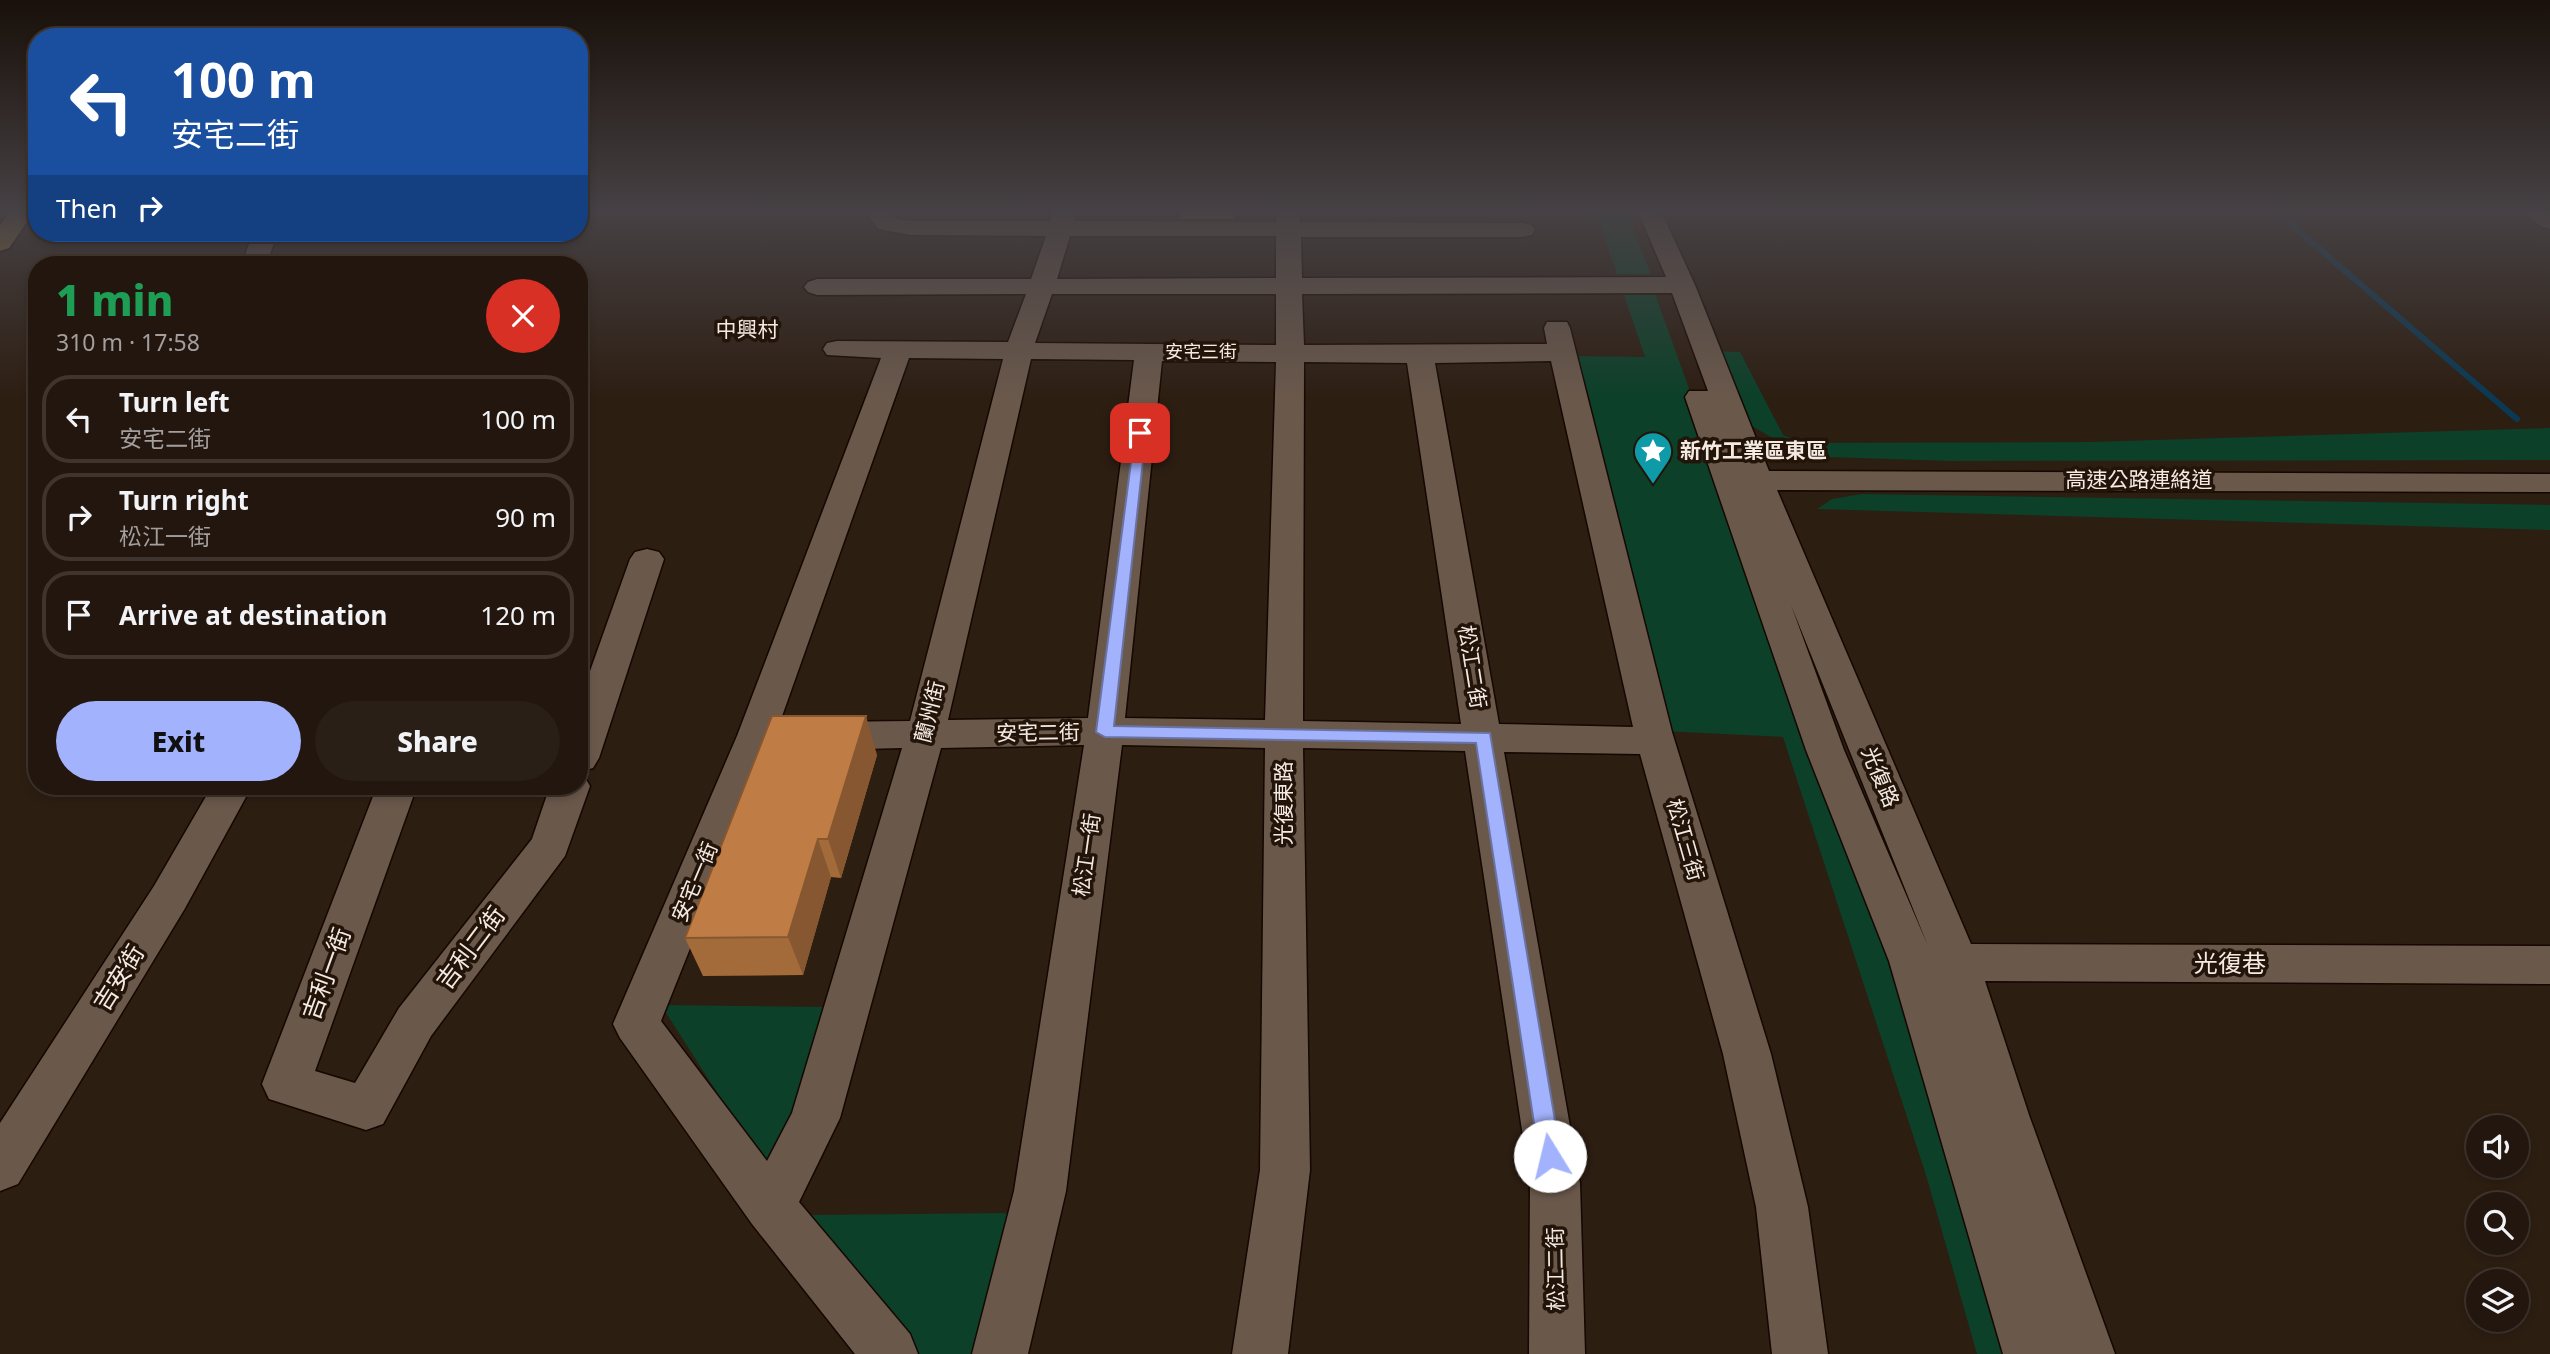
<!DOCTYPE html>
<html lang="en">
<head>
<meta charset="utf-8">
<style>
  body { margin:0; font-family:"Noto Sans","Noto Sans TC",sans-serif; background:#2a1f17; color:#f1f3f6; height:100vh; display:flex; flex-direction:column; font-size:26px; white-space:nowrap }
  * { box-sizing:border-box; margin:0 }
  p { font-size:23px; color:#a29f9e }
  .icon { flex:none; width:38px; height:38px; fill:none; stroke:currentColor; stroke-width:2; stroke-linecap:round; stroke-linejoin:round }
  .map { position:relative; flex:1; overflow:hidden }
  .details { position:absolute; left:28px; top:256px; width:560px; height:539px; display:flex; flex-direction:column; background:#22160e; border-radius:28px; box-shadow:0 4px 10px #0003,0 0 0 2px #3f352e }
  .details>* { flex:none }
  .top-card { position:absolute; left:28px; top:28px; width:560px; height:214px; border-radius:28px; box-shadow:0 4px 10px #0003,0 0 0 2px #3f352e; background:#1a4fa0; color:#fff; overflow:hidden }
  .buttons { position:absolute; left:2466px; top:1115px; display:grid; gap:14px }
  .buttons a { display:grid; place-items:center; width:63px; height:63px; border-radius:50%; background:#22160e; box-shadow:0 4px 10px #0003,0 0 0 2px #3f352e; font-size:35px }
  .pin { position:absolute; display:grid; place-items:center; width:60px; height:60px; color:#fff; margin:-30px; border-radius:14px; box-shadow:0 4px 10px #0006 }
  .me { position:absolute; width:77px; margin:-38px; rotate:351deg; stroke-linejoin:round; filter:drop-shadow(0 0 5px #0008) }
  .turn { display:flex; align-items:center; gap:24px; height:147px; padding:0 28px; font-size:32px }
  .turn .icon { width:91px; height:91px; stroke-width:2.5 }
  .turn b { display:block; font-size:49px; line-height:60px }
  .then { display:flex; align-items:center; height:66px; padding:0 28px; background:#0003; gap:14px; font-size:26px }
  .round { display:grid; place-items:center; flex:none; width:74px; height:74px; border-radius:37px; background:#2a1f17 }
  .headline { display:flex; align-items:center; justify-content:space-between; height:119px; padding:0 28px }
  h1 { font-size:42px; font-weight:800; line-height:52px; color:#1e9e55 }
  .button { display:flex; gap:14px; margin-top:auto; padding:14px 28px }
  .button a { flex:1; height:80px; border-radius:42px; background:#a3b2fd; color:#111; font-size:28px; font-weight:800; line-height:80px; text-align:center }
  .button a+a { background:#2a1f17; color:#f1f3f6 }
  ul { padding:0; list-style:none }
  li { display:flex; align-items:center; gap:21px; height:88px; margin:0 14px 10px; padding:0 14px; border:4px solid #3f352e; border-radius:28px }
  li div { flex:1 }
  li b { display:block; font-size:26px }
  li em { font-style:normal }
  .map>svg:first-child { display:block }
</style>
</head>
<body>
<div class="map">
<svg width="2550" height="1354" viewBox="0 0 2550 1354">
  <rect width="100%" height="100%" fill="#2d1e12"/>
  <!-- green -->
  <path fill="#0c4029" d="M1595,209H1625L1651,274H1617Z
    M1655,294L1815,739L1903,963L2018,1354H1977L1926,1175L1783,737L1663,731L1570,356L1645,357L1624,295Z
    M1715,351L1740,352L1783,435L1802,443L2091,442L2550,428V460L1952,461L1827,457L1795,451L1745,422Z
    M1862,494L2550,505V530L1817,509L1832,499Z
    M661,1005L828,1007L771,1177Z
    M1012,1213L983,1354H915L807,1215Z"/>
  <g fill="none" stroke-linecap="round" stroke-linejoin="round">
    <!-- stream -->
    <path stroke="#0b3953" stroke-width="6" d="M2273,209L2517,419"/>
    <!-- minor casing -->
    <g stroke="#150701" stroke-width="3">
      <path id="minor" d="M870,209H893L895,218L910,221H1050L1054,209H1076L1074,221L1276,222L1277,209H1299L1300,222L1523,223L1532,225L1535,230L1532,235L1523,237H1301L1302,278L1666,277L1637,209H1660L1695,285L1769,471L2550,474V492L1777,490L1971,944L2550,946V984L1985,981L2029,1115L2115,1354H2059L2052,1332L2059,1354H2003L1889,961L1806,750L1685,397L1689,391H1708L1672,293L1302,294L1304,345L1547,344L1544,328L1547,322H1567L1570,328L1672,732L1771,1054L1808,1207L1828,1354H1772L1756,1207L1723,1054L1640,754L1504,752L1580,1183L1585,1354H1529L1530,1183L1465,751L1303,748L1310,1170L1288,1354H1232L1260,1170L1265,748L1122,745L1066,1191L1028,1354H972L1014,1191L1084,745L941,748L840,1118L799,1202L910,1334L918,1354H855L752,1224L620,1038L613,1024L737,736L881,358L827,355L823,349L827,343L837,341L1008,342L1026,294L817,295L808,292L804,287L808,282L817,279H1031L1046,236L910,235L878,229L869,217ZM1070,236H1276V278L1057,279ZM1052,294H1276V345L1035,343ZM909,358L1003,359L910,721L824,722L810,726L805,736L810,746L824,750L902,748L792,1113L767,1161L661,1021L775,736ZM1031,359L1134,360L1088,718L948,720ZM1162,361L1276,362L1265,720L1125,718ZM1551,361L1633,727L1499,724L1435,363ZM1304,362L1407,363L1461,724L1303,721ZM1791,605L1928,946L1844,750Z
        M2518,209H2545L2550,211V229L2542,227Z
        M253,233H277L267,264H242Z
        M647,549L659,552L664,559L599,758L593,768L579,772V702L630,559L635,552Z
        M579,774L584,776L590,786L565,856L431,1036L383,1124L366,1130L269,1099L262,1084L377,786H417L315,1071L355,1083L399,1008L532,839L550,786H579Z
        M212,786H252L184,910L18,1184L0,1191V1123L154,886Z"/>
    </g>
    <!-- major casing -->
    <g stroke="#150701" stroke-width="4">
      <path id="major" d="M12,209H36L9,248L0,251V225Z"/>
    </g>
    <!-- minor -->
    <use href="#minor" fill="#6a584b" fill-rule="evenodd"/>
    <!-- major -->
    <use href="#major" fill="#907537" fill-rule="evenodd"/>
  </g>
  <!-- wall -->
  <path fill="#a46b3a" d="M1179,209H1234V219H1180Z
    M877,755L841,878L831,877L803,975L703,976L685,938Z"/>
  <!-- shaded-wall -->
  <path fill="#865730" d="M866,716L877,755L841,878L828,839Z
    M818,839L831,877L803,975L788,937Z"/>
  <!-- building -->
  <path fill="#bf7c44" stroke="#865730" stroke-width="2" d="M772,716H866L828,839H818L788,937L685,938Z"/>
  <!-- sky -->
  <linearGradient id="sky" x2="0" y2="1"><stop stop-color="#19100a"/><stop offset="0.53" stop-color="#464144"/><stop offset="1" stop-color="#464144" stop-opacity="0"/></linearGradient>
  <rect width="2550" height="398" fill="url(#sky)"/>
  <!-- route -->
  <path fill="#a3b2fd" stroke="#6a74a4" stroke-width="2" d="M1135,431L1146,433L1114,726L1490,733L1561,1156L1558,1164L1550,1167L1543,1164L1539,1156L1476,743L1105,737L1096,732Z"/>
  <!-- icons -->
  <defs>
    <g id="sight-pin" transform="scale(2.0125)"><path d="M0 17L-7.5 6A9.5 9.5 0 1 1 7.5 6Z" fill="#0f9aa8" stroke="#231409"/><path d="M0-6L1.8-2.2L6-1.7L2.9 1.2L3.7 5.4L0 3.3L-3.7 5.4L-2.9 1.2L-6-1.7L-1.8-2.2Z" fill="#fff"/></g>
  </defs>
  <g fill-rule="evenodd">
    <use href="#sight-pin" x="1653" y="451"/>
  </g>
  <g text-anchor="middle" stroke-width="7" stroke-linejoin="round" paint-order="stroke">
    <!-- far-street labels -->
    <g font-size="18" fill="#f4eae2" stroke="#231409">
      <text x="1201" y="358">安宅三街</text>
    </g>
    <!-- far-quarter labels -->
    <g font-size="21" fill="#f4eae2" stroke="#231409">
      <text x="747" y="337">中興村</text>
    </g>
    <!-- poi labels -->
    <g font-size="21" font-weight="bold" fill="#f4eae2" stroke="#231409" text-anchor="start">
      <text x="1680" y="458">新竹工業區東區</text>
    </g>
    <!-- street labels -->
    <g font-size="21" fill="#f4eae2" stroke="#231409">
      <text x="2139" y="487">高速公路連絡道</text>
      <text transform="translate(1472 667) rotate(81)" y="7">松江二街</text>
      <text transform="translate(930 712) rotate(-76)" y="7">蘭州街</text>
      <text transform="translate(1038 733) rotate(-1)" y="7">安宅二街</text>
      <text transform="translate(1880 777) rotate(67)" y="7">光復路</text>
      <text transform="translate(1284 803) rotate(-90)" y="7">光復東路</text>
      <text transform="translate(1685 840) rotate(74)" y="7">松江三街</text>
      <text transform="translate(1087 855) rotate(-82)" y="7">松江一街</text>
      <text transform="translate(695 882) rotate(-67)" y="7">安宅一街</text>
      <text transform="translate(1556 1269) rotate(-91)" y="7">松江二街</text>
    </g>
    <!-- near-street labels -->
    <g font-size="24" fill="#f4eae2" stroke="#231409">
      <text transform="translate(471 948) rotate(-53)" y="8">吉利二街</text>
      <text x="2230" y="972">光復巷</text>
      <text transform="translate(327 974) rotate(-70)" y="8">吉利一街</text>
      <text transform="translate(119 978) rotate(-58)" y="8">吉安街</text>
    </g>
  </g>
</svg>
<div class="buttons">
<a><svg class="icon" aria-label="sound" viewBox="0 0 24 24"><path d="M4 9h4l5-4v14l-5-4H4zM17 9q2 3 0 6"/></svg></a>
<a><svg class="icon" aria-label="search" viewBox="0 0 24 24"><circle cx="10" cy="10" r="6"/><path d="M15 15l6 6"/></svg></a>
<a><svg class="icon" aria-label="layers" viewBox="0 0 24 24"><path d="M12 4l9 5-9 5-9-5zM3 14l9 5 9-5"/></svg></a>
</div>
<div class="pin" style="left:1140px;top:433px;background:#d93025"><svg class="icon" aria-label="arrive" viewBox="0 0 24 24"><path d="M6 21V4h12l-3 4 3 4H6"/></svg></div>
<svg class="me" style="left:1550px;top:1156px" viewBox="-20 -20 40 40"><circle r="19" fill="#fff"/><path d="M0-13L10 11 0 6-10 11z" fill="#a3b2fd"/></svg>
<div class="top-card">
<div class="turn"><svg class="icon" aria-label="left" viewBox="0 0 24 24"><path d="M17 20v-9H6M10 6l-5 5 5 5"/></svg><div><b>100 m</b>安宅二街</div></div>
<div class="then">Then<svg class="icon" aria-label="right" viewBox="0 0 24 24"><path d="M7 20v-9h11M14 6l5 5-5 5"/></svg></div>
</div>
<section class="details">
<div class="headline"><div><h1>1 min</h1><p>310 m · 17:58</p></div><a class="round" style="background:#d93025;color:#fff"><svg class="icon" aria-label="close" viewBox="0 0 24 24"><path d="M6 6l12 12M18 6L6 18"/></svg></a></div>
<ul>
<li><svg class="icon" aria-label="left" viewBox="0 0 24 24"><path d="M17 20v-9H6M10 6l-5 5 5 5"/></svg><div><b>Turn left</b><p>安宅二街</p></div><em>100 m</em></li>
<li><svg class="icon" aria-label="right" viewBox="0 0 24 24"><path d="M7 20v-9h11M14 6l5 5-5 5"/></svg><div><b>Turn right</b><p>松江一街</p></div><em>90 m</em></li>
<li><svg class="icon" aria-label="arrive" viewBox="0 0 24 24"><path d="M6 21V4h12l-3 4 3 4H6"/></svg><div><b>Arrive at destination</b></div><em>120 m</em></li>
</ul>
<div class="button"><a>Exit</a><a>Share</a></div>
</section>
</div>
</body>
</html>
